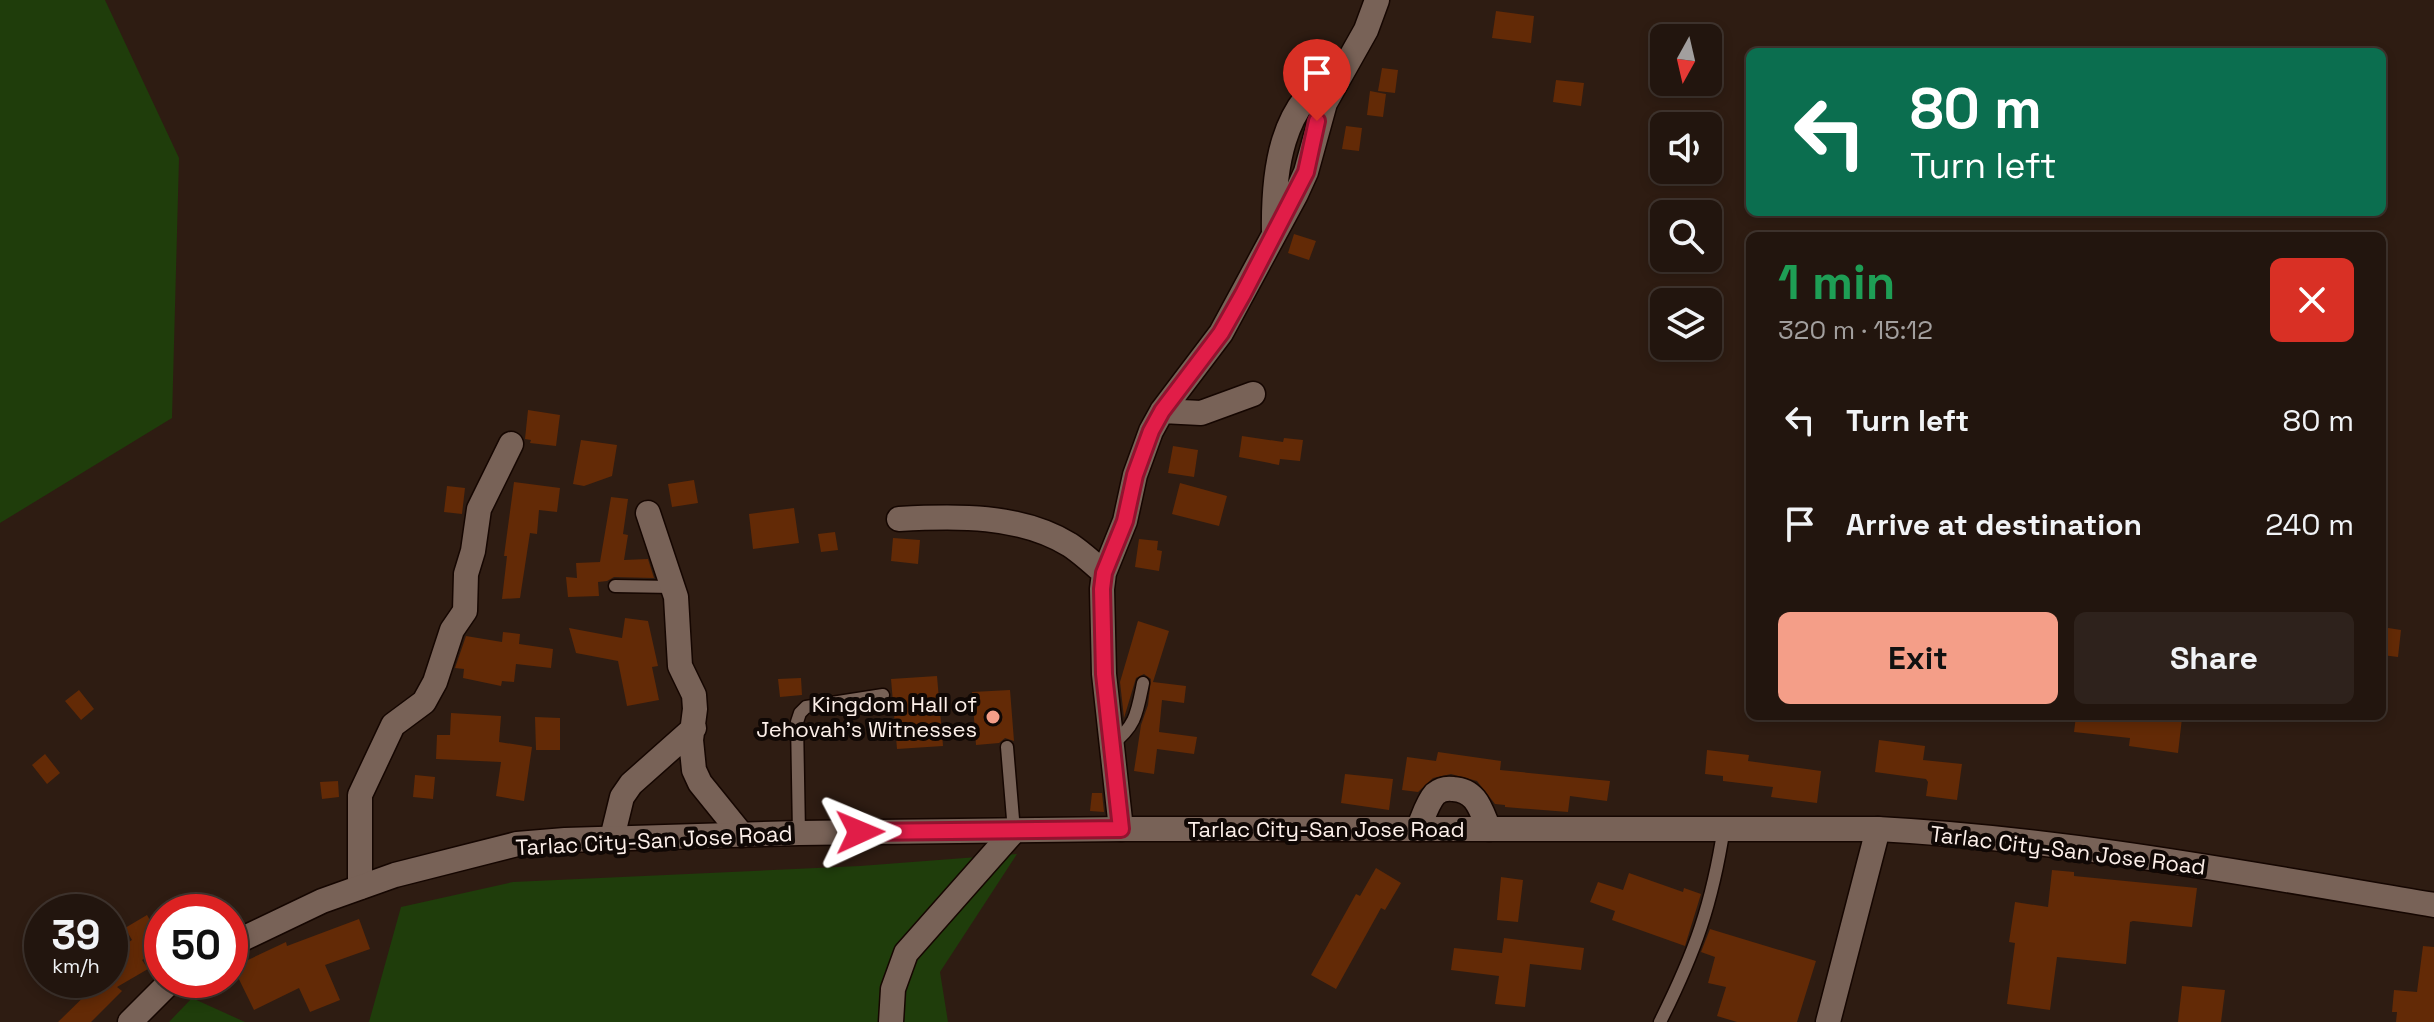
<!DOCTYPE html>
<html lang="en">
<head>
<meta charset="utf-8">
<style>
  body { margin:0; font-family:"Space Grotesk",sans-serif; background:#2e221c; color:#f1f3f6; height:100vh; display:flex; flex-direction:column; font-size:30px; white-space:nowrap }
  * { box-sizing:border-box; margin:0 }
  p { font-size:26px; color:#a29f9e }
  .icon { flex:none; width:44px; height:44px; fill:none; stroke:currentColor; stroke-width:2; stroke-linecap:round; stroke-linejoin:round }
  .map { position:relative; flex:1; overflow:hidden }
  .panel { position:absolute; left:1746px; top:232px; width:640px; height:488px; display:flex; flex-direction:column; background:#22150e; border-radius:12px; box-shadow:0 4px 12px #0003,0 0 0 2px #3f342e }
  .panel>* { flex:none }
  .top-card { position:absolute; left:1746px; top:48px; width:640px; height:168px; border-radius:12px; box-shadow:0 4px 12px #0003,0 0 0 2px #3f342e; background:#0b6e4f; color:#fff; overflow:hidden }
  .needle { width:52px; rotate:188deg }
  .fabs { position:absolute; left:1650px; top:24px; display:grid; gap:16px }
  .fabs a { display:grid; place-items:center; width:72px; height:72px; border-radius:12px; background:#22150e; box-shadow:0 4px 12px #0003,0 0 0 2px #3f342e; font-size:40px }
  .speed { position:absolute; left:24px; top:894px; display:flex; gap:16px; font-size:40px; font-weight:700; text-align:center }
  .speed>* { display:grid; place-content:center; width:104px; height:104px; border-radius:50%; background:#22150e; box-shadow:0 4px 12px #0003,0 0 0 2px #3f342e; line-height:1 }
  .speed small { font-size:20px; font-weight:400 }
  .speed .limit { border:12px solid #d22; background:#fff; color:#111 }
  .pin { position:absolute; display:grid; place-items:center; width:68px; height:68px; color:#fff; margin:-82px -34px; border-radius:50% 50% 50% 0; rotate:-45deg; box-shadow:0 0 8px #0007 }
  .pin .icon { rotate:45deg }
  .me { position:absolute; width:88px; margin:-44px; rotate:89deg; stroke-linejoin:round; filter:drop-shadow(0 0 6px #0008) }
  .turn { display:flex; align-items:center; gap:28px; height:168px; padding:0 32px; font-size:36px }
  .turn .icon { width:104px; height:104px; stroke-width:2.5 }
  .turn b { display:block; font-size:56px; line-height:68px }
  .round { display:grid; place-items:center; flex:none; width:84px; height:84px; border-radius:12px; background:#2e221c }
  .head { display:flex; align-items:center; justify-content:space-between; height:136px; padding:0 32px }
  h1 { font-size:48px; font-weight:800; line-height:60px; color:#1e9e55 }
  .primary-button { display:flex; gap:16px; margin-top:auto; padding:16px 32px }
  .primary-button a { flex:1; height:92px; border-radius:12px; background:#f49e88; color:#111; font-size:32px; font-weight:800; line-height:92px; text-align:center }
  .primary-button a+a { background:#2e221c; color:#f1f3f6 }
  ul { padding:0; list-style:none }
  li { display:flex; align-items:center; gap:24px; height:104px; padding:0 32px }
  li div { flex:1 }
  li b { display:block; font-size:30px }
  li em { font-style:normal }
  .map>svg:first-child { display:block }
</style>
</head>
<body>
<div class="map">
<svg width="2434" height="1022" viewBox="0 0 2434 1022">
  <rect width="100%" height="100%" fill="#2e1c12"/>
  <!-- green -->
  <path fill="#1f3d0b" d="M0,0H105L179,158L172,418L0,523Z
    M1017,854L940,972L948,1022H369L401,907L513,882L860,866Z
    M192,998L245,1022H169Z"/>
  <!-- building -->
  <path fill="#632a06" d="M1496,11L1534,16L1531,43L1492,38Z
    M1382,68L1398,70L1395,93L1378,91Z
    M1556,80L1584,83L1581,106L1553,102Z
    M1370,91L1386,94L1383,117L1367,115Z
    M1346,126L1362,128L1359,151L1342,149Z
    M1294,234L1316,241L1309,260L1288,253Z
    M528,410L560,415L556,446L530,443L531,440L525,439Z
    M1242,436L1283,442L1284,438L1303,440L1300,461L1280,459L1279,465L1239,457Z
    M581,440L617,445L612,476L584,486L573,484Z
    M1173,446L1198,450L1194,477L1168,473Z
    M694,480L698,503L672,507L668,484Z
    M514,482L560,488L557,512L539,510L537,534L530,533L520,598L502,599L507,556H504Z
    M1180,483L1227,496L1219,526L1172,514Z
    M447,486L465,488L462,514L444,512Z
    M611,497L628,499L623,534L628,535L624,560L648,559L654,578L614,577L607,581L598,582L599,596L568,597L566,577L577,578L576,563L600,562Z
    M794,508L799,543L753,549L749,514Z
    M835,532L838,550L821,552L818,534Z
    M893,538L920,540L918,564L891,561Z
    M1139,539L1158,541L1157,550L1162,551L1159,571L1135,567Z
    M625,618L648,621L658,666L652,667L659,700L627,706L618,661L576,653L569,628L622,638Z
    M1138,621L1169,631L1153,682L1186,686L1184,703L1162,700L1159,732L1197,737L1194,754L1157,749L1154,774L1134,771L1141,725L1148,705L1151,679L1144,674L1136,678L1124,718L1120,682Z
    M2382,627L2401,630L2398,657L2382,655Z
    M503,632L520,634L519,644L553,649L551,668L516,664L514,682L502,681L501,686L463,678L464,669L455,668L466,636L502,642Z
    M937,676L943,746L897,749L891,679Z
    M801,678L802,695L780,697L778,679Z
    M79,690L94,709L81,720L65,701Z
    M1010,690L1014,741L1005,738L999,743L976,745L972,692Z
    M451,713L501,716L499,742L532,747L524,801L496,796L501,762L436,759L437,735H450Z
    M2076,716L2182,718L2178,753L2129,746L2130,738L2074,732Z
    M535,717L560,718V750H536Z
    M1879,740L1925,746L1923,760L1962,764L1957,800L1926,796L1928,782L1926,779L1875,772Z
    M1707,750L1749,755L1748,761L1821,771L1817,803L1771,797L1773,787L1723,781V776L1705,774Z
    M1438,752L1501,761L1500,770L1610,781L1607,801L1570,796L1568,812L1505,807V805L1495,804L1477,781L1451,774L1433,778L1418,792L1402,790L1407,757L1436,761Z
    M45,754L60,773L47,784L32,765Z
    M1345,774L1393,779L1389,810L1341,803Z
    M415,775L435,777L433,799L413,797Z
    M338,781L339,797L322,799L320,782Z
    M1092,793H1102L1104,812L1090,811Z
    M1376,868L1401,883L1385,910L1381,908L1336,989L1311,975L1356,894L1360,896Z
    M2052,870L2074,872V876L2197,888L2192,927L2133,921L2130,922L2126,964L2057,957L2050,1010L2007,1004L2015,943L2009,942L2015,902L2048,907Z
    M1629,873L1683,892L1684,888L1701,894L1685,946L1612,920L1615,911L1590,902L1598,882L1623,890Z
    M1501,877L1523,880L1518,922L1497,920Z
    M147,915L162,941V948L142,960L148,969L117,987L122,991L91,1022H58L101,980H110V953L132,940L125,928Z
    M359,919L370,949L325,965L340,1000L310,1012L299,988L254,1010L233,967L286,942L287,946Z
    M1710,929L1816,961L1797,1022H1737L1717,1016L1726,987L1708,983L1715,957L1701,952Z
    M1504,938L1584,948L1581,970L1530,964L1525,1007L1495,1004L1499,976L1451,970L1454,948L1502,953Z
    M2423,946L2434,947V1022H2396L2397,1012H2392L2394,990L2417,992Z
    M2182,986L2225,990L2221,1022H2178Z"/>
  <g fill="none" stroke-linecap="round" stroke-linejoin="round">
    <!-- lane casing -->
    <g stroke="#150601" stroke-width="15">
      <path id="lane" d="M615,586L673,587
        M1111,745C1136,726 1137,713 1143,683
        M1007,747L1014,831
        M799,833L797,722L800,713L806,707L883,695
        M1660,1022C1695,952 1712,905 1724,827"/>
    </g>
    <!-- street casing -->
    <g stroke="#150601" stroke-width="27">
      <path id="street" d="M1274,232C1273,174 1280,100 1339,72
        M1162,411L1201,413L1253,394
        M648,513L676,597L680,666L694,695L695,709L691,740L694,770L700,783L742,835
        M899,519C955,516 1020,514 1070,545C1082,553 1093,563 1104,573
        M1121,829L1104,674L1102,589L1104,573L1125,521L1135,475L1151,431L1162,411L1221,333L1296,194L1306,172L1325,103L1366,30L1377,0
        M1418,829C1423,818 1427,803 1435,794C1441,789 1446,788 1453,789C1477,790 1481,811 1489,829
        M612,838L622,797L631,784L694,728
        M360,887V795L393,725L424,702L435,682L452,630L465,611L466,574L473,551L479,509L511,444
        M891,1022L893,989L906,953L1014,831
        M1828,1022L1878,829"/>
    </g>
    <!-- secondary casing -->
    <g stroke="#150601" stroke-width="27">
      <path id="secondary" d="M230,945L322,901L395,875L517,844L565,840L799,833L1121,829H1878C2065,839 2249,874 2434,905
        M130,1022L172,980"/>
    </g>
    <!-- lane -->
    <use href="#lane" stroke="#786257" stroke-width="12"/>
    <!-- street -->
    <use href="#street" stroke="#786257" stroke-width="24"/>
    <!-- secondary -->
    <use href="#secondary" stroke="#786257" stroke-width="24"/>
  </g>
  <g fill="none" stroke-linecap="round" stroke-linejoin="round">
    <!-- route casing -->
    <g stroke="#92132f" stroke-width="20">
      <path id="route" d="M860,832L1121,829L1104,674L1102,589L1104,573L1125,521L1135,475L1151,431L1162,411L1221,333L1243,294L1306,172L1317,121"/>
    </g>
    <!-- route -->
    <use href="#route" stroke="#e11d48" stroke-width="14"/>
  </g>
  <!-- markers -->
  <circle fill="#f49e88" stroke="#100805" stroke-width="3" cx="993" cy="717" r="8"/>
  <g text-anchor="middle" stroke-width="8" stroke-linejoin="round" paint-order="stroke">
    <!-- poi labels -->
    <g font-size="22" fill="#fcefe9" stroke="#100805" text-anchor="end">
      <text x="977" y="712">Kingdom Hall of<tspan x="977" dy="25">Jehovah's Witnesses</tspan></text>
    </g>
    <!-- street labels -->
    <g font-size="22" fill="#fcefe9" stroke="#100805">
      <text x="1326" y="837">Tarlac City-San Jose Road</text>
      <text transform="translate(654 840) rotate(-3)" y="8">Tarlac City-San Jose Road</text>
      <text transform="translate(2068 850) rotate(7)" y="8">Tarlac City-San Jose Road</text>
    </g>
  </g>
</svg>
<div class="fabs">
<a><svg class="needle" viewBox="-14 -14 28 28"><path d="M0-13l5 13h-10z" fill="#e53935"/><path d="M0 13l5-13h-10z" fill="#a29f9e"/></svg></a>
<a><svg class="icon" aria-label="sound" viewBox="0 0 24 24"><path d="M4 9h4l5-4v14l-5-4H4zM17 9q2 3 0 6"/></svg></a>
<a><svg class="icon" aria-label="search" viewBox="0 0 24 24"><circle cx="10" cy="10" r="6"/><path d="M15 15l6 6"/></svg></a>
<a><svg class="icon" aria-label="layers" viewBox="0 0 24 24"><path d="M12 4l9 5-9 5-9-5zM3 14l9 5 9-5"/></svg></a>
</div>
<div class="speed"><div>39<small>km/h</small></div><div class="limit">50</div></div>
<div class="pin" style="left:1317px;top:121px;background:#d93025"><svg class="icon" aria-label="arrive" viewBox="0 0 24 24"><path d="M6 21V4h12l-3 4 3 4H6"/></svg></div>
<svg class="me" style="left:860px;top:832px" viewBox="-20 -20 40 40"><path d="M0-17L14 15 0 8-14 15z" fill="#e11d48" stroke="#fff" stroke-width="4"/></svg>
<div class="top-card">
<div class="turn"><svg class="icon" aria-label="left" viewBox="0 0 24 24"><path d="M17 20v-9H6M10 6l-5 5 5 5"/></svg><div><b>80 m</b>Turn left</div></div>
</div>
<section class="panel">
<div class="head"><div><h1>1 min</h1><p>320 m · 15:12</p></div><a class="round" style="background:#d93025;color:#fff"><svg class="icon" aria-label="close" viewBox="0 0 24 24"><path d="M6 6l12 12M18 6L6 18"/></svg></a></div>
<ul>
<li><svg class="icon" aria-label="left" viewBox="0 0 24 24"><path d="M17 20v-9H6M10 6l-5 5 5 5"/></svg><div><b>Turn left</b></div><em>80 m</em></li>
<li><svg class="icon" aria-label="arrive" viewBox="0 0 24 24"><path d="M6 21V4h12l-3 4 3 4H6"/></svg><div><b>Arrive at destination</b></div><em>240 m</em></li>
</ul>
<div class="primary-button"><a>Exit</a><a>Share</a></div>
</section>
</div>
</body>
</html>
